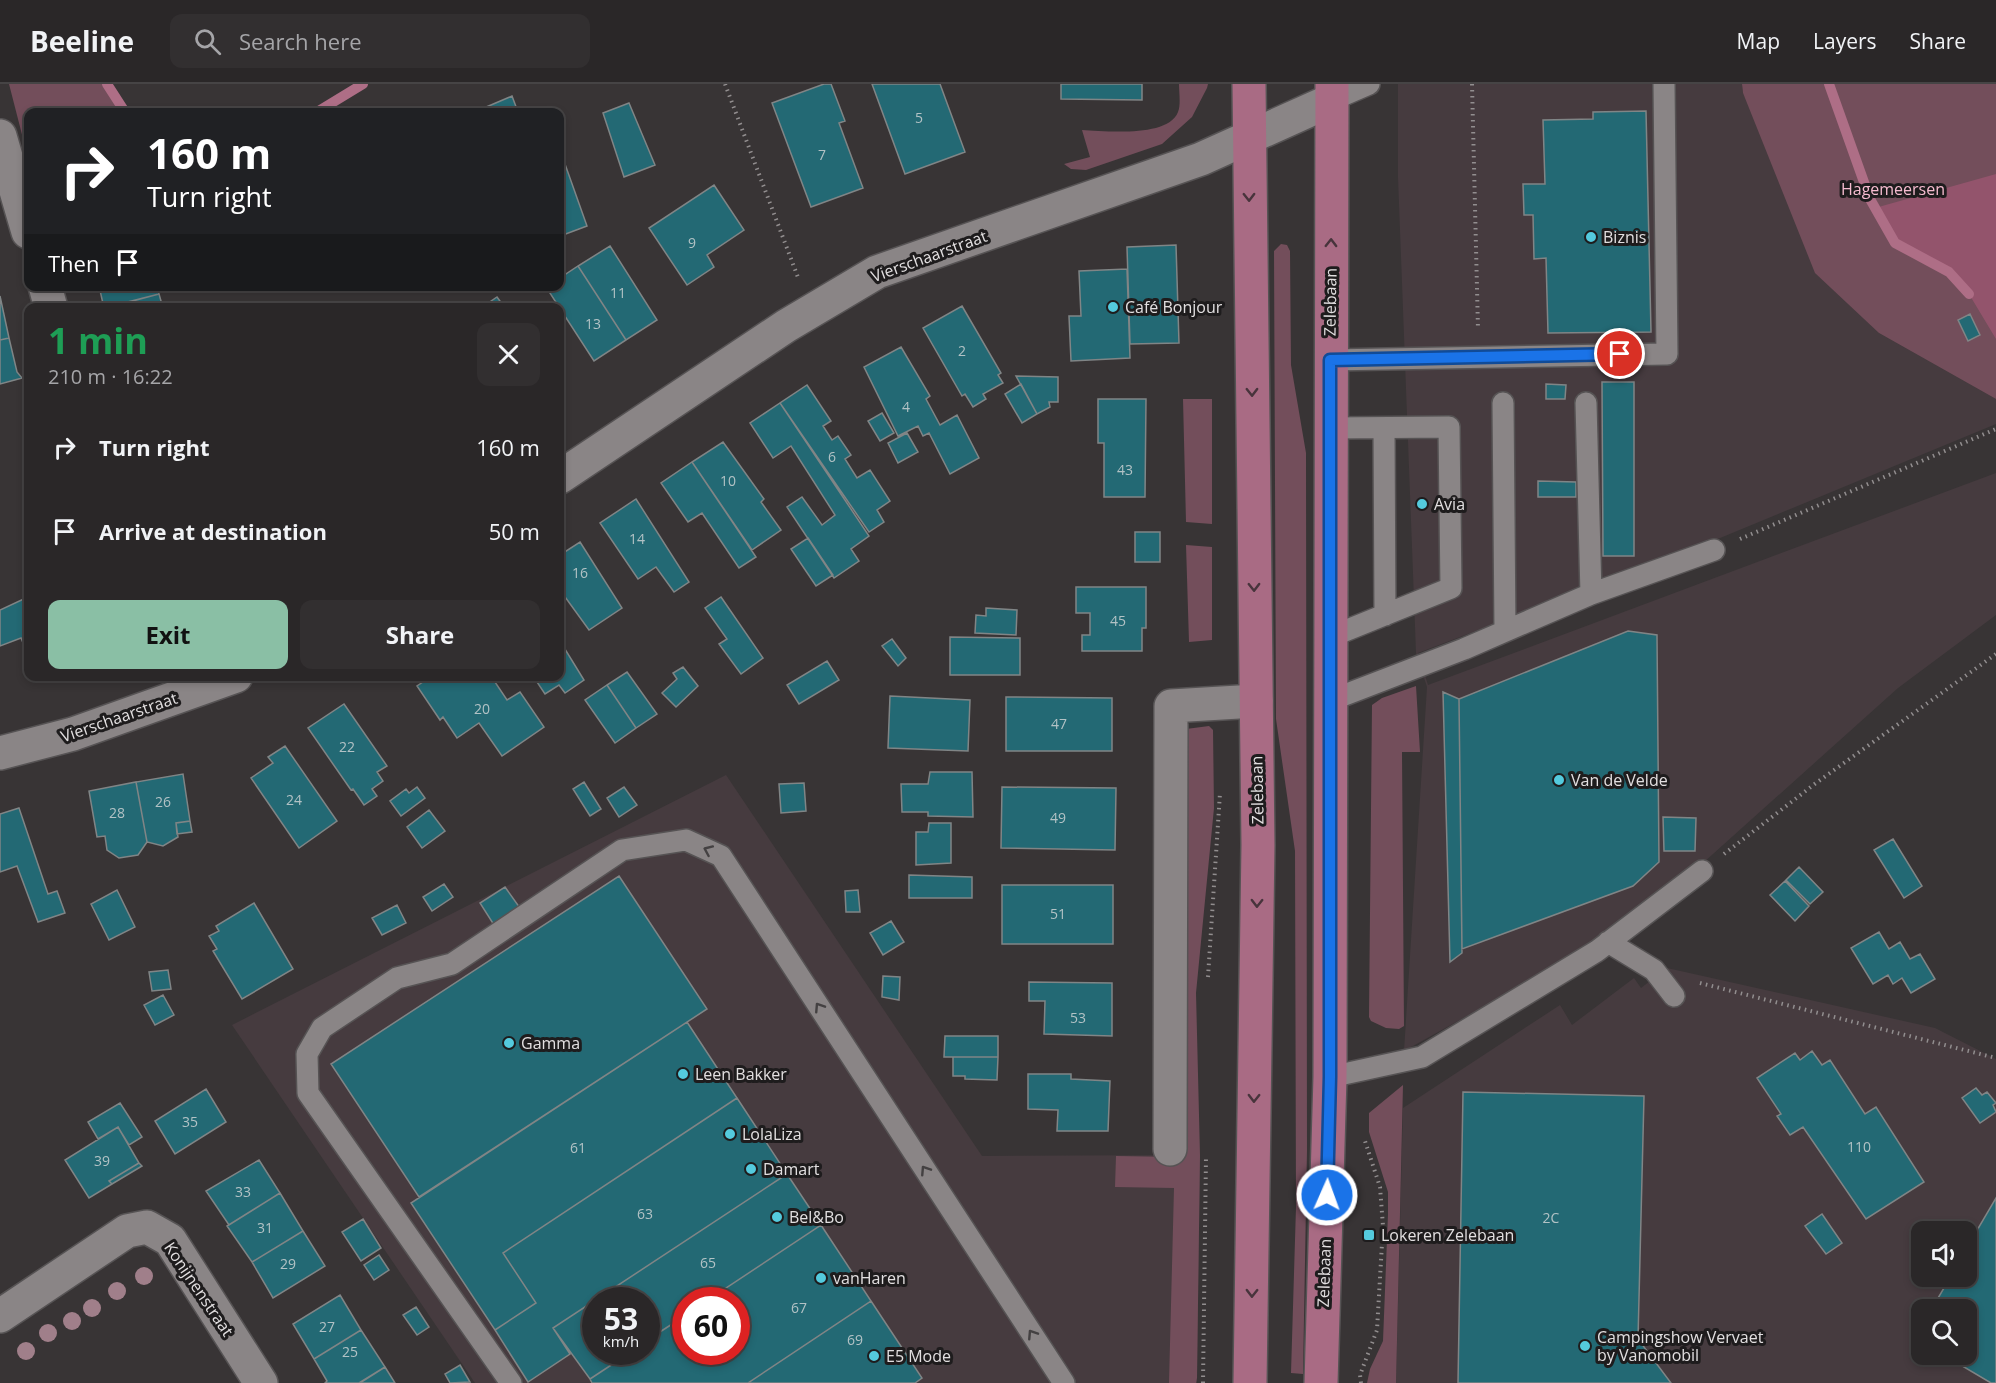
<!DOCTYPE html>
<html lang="en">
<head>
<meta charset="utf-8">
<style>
  body { margin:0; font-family:"Open Sans",sans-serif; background:#322f30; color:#f1f3f6; height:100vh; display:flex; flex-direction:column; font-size:22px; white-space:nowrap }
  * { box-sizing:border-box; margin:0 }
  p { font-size:20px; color:#a5a5a8 }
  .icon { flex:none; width:33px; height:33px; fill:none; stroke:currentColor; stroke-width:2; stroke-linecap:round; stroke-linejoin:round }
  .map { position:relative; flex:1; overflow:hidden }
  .details { position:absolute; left:24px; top:219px; width:540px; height:378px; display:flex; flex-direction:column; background:#2a2728; border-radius:12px; box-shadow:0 3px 9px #0003,0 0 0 2px #464445 }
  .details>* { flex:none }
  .banner { position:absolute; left:24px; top:24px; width:540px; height:183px; border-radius:12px; box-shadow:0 3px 9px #0003,0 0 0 2px #464445; background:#202124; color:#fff; overflow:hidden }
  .controls { position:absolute; left:1911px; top:1137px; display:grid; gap:12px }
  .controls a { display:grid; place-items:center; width:66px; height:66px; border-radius:12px; background:#2a2728; box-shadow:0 3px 9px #0003,0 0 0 2px #464445; font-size:30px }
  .speed { position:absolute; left:582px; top:1203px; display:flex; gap:12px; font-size:30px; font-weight:700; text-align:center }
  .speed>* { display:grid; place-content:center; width:78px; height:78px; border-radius:50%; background:#2a2728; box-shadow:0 3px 9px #0003,0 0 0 2px #464445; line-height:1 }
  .speed small { font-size:15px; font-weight:400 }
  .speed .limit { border:9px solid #d22; background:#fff; color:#111 }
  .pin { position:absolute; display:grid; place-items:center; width:51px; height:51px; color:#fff; margin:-26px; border:3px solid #fff; border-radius:50%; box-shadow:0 2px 6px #0007 }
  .me { position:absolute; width:66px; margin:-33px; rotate:2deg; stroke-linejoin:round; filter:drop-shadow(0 0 4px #0008) }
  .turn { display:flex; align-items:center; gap:21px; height:126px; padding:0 24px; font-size:27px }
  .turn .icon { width:78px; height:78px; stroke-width:2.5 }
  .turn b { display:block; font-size:42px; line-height:51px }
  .then { display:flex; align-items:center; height:57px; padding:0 24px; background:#0003; gap:12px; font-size:22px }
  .round { display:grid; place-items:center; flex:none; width:63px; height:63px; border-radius:12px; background:#322f30 }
  .headline { display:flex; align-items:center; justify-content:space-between; height:102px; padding:0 24px }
  h1 { font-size:36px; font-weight:700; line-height:45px; color:#1e9e55 }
  .cta { display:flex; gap:12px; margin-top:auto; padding:12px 24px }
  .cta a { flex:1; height:69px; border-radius:12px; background:#8abfa5; color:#111; font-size:24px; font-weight:700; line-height:69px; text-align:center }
  .cta a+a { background:#322f30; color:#f1f3f6 }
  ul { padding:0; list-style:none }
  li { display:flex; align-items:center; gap:18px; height:84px; padding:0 24px }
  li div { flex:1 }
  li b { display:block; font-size:22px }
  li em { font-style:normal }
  header { display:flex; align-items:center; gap:36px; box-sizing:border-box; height:84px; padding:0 30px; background:#2a2728; border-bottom:2px solid #464445 }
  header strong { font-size:28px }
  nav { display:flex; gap:33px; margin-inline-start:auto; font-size:21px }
  .search { width:420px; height:54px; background:#322f30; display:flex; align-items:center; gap:15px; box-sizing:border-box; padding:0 21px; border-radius:12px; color:#a5a5a8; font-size:22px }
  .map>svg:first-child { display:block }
</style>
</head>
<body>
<header>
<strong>Beeline</strong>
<div class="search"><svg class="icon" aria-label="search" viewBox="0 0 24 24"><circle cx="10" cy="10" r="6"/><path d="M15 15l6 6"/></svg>Search here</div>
<nav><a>Map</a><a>Layers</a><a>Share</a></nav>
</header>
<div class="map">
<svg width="1996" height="1299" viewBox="0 0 1996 1299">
  <rect width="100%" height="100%" fill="#383435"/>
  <!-- built -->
  <path fill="#463b3f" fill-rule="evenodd" d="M1398,0H1742L1743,9L1879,249L1996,315V340L1708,459L1418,569L1428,601L1996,389V531L1898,604L1684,796L1570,875L1404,967L1427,603L1416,569L1398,93Z
    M726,691L982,1072L1200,1071L1197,1299H475L232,941ZM596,1216H646V1268H596ZM686,1216H736V1268H686Z
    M1667,884L1935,944L1996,975V1299H1396L1403,1024L1560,921L1572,941L1634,894L1641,904ZM1922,1148H1966V1192H1922ZM1922,1226H1966V1270H1922Z"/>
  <!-- green -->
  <path fill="#734e5b" d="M9,0H107L125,28H28V74Z
    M1179,0H1208L1207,4L1192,33L1162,60L1086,86L1071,85L1064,80L1090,73L1082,46C1105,47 1168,54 1178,28C1181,21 1179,8 1179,0Z
    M1742,0H1996V315L1879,249L1815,189L1743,9Z
    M1281,160L1287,161L1290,167L1291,281L1306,369L1307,1066L1303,1290L1291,1289L1296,1123L1295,767L1276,635L1274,167Z
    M1183,315H1212V440L1186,438Z
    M1186,461L1212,463V556L1189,558Z
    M1416,602L1420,668H1402L1404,942L1399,945L1386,944L1371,937L1369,933L1372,621L1382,614Z
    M1209,642L1213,646L1214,724L1196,909L1200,1071L1197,1294L1196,1299H1169L1174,1104L1115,1103L1116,1072L1175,1073L1187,957L1186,645Z
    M1403,1001L1396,1299H1367L1370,1285L1383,1257L1388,1130V1108L1369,1048V1029Z"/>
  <!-- forest -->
  <path fill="#93546c" d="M1996,90V255L1969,210L1949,188L1895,159L1875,124Z"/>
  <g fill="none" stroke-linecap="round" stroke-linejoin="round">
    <!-- stream -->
    <path stroke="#ae6e86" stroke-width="10" d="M107,0L125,28
      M1829,0L1870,115L1895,159L1949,188L1969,210
      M317,28L363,0"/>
  </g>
  <!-- building -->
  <path fill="#236974" stroke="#808586" stroke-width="1.5" d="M824,0H831L845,37L839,39L863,104L811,123L772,19Z
    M872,0H940L965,68L905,90Z
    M1061,0H1142V16L1061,15Z
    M512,12L518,28H486L484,24Z
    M629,19L655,81L624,93L603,29Z
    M1646,27L1651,248L1548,249L1546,174L1534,175L1533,131H1524L1523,100H1545L1543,36L1593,35V28Z
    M560,66L587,142L563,151L560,142Z
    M714,101L744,146L707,171L714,183L687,201L649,144Z
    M1176,161L1179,259L1130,260L1127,163Z
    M610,162L657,236L626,256L578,182Z
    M578,182L626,256L594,277L546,203L560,202V194Z
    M1127,185L1130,274L1071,277L1069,232H1081L1079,187Z
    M99,202H157L159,210L104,224Z
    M159,210L163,224H106Z
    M0,212L9,254L0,256Z
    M497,213L505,224H481Z
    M962,222L1001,289L998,291L1003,299L983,310L986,315L973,323L965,310L962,312L923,244Z
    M1970,230L1980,251L1968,257L1958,236Z
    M9,254L17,288L22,294L0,300V256Z
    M901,263L930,312L926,315L940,341L957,331L979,374L950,390L929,349L923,352L918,342L898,352L864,283Z
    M1016,292L1058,293V318H1049L1050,323L1037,330Z
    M1602,298H1634V472H1603Z
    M1021,300L1037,330L1022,339L1005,310Z
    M1546,300L1566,301L1565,315H1546Z
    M807,301L831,337L823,342L832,356L838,352L851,371L845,375L857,394L870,386L890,417L877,426L884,438L869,448L780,319Z
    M1098,315H1146L1145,413H1104V359H1098Z
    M780,319L869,452L851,465L859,477L834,494L787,423L802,413L822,441L835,431L791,362L773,374L750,339Z
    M882,329L894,349L880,357L868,337Z
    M907,349L918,368L898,379L888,359Z
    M723,358L764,415L761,418L781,446L752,466L692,378Z
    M692,378L756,473L739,484L702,429L688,438L661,399Z
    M1538,397L1576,398V413H1538Z
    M636,415L689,498L674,508L656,483L638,495L600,439Z
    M1135,448H1160V478H1135Z
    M808,454L833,491L816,502L791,465Z
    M580,458L622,524L589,546L560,506V471Z
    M1076,503H1146V544H1142V567H1082V551H1090V529H1076Z
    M28,513V571L21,554L0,562V526Z
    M721,513L763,574L741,590L719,560L727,555L705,524Z
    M986,524L1017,526L1016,551L975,549L976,531L986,532Z
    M1628,547L1657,551L1659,778L1633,802L1462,865L1459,615Z
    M950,553L1020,554V591H950Z
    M892,555L906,574L898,582L882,562Z
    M560,557L584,596L565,609L559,601L545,610L533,592H560Z
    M827,577L839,596L799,620L787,601Z
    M683,583L698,602L676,623L662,609L677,595L673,589Z
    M627,588L657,630L636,644L607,601Z
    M432,592H491L507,616L520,608L544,643L502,672L479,639L457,654L443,633L440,636L417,602Z
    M607,601L636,644L615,659L585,616Z
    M1443,608L1459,615L1462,869L1450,878Z
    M890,612L970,616L968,667L888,664Z
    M1006,613L1112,614V667H1006Z
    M344,620L387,682L377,688L383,697L372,705L377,712L364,721L353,705L351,706L308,644Z
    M285,662L337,737L299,764L251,694L273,679L268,673Z
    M930,688H972L973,733L928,732V728H902L901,700H928Z
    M183,690L190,737L176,739L178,753L163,762L147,758L136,698Z
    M136,698L147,758L138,771L119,774L107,766L105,752L97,753L89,707Z
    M584,698L601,725L590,732L573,705Z
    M804,699L806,727L781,729L779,700Z
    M417,703L425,714L401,732L390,717L406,705L409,709Z
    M624,703L637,721L619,733L607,714Z
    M1002,703L1116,704L1115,766L1001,764Z
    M19,724L48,810L57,807L65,829L38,838L17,782L0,788V730Z
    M429,726L445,747L422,764L407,743Z
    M1663,733L1696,734L1695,767H1664Z
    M190,737L192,748L177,750L176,739Z
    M929,739H951V779L916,781V748H928Z
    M1893,755L1922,802L1904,814L1874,766Z
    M1799,783L1823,808L1810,820L1786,796Z
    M909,791L972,793V814H909Z
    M619,792L707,925L419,1113L331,980Z
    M1785,797L1809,822L1795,837L1770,811Z
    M444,800L453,813L432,827L423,813Z
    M1002,801H1113V860H1002Z
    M505,803L520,824L494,841L480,819Z
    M117,806L135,843L109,856L91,820Z
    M858,806L860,828H846L845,807Z
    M254,819L293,885L242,915L213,867L217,865L209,852L219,847L216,842Z
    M397,821L406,839L382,851L372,834Z
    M891,837L904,858L883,871L870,849Z
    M1879,848L1889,865L1900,858L1910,875L1920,870L1935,895L1911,909L1902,894L1893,900L1888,891L1873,900L1851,864Z
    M168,886L171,905L152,907L149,888Z
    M883,892L900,893L899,916L882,913Z
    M1029,898L1112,899V952L1044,950L1045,917H1029Z
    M163,911L174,931L155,941L144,921Z
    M687,938L737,1014L503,1169L536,1219L495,1246L411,1119Z
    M945,952H998V973H944Z
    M1812,967L1822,981L1830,976L1865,1030L1876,1023L1924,1098L1866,1135L1803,1043L1790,1051L1777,1032L1781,1030L1757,994L1795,969L1800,976Z
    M953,973H998L997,996L965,995V992H953Z
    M1028,990H1071V995L1110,997L1108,1047H1057L1058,1026L1028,1025Z
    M1976,1004L1982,1011L1987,1008L1996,1019L1993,1021L1996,1028L1980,1039L1962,1014Z
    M206,1005L226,1038L175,1070L155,1037Z
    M1463,1008L1644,1012L1638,1255L1671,1299H1458Z
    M737,1014L787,1090L553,1244L570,1270L528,1298L495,1246L536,1219L503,1169Z
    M120,1019L142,1053L129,1061L118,1043L98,1055L88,1038Z
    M118,1043L139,1079L109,1097L112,1100L89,1114L65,1076Z
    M259,1076L280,1109L229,1141L206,1107Z
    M139,1079L142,1082L112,1100L109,1097Z
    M787,1090L821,1141L708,1216H686V1231L646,1257V1216H596V1268H631L590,1295L553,1244Z
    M280,1109L303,1147L252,1178L227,1142Z
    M1996,1114V1299H1991L1942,1270H1966V1226H1931L1951,1192H1966V1165Z
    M1822,1130L1842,1159L1826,1170L1805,1142Z
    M363,1135L381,1164L361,1177L342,1148Z
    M821,1141L871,1217L748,1299H592L590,1295L631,1268H646V1257L686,1231V1268H736V1216H708Z
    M303,1147L325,1182L273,1214L252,1178Z
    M379,1171L389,1186L374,1196L364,1181Z
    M340,1211L361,1246L314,1275L293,1240Z
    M871,1217L922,1294L915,1299H748Z
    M416,1223L429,1243L417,1251L403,1231Z
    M1922,1243V1259L1914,1255Z
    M361,1246L385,1283L359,1299H325L327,1297L314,1275Z
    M460,1281L470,1298L450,1299L445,1290Z
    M385,1283L395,1299H359L363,1297Z"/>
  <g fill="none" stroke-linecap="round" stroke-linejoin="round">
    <!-- lane casing -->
    <g stroke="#565354" stroke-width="24">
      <path id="lane" d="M1332,16L1369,0
        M1330,276L1667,270L1664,0
        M1503,319L1505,547
        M1586,319L1591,510
        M1384,344L1385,531
        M1330,553L1451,504L1449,343L1330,344
        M1329,617L1464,565L1591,510L1714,466
        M1608,858L1654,886L1674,912
        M1330,993L1422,973L1597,867L1702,787
        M511,1299L308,1009L307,970L322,944L397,894L452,880L622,766L686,756L721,772L1064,1299"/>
    </g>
    <!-- street casing -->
    <g stroke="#565354" stroke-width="36">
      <path id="street" d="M0,52L28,148
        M45,202L51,224
        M560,393L786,242L877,188L1201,75L1332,16
        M0,669L73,650L236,592
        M1170,1065L1171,622L1256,617
        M0,1232L127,1147L147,1143L170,1156L261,1299"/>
    </g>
    <!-- primary casing -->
    <g stroke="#565354" stroke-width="36">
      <path id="primary" d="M1249,0L1258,761L1250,1299
        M1321,1299L1330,993L1332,0"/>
    </g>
    <!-- path -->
    <path stroke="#928e8f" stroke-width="4" stroke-dasharray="1.5 4.5" stroke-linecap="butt" d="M725,0L799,196
      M1472,0L1478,245
      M1740,455L1996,345
      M1724,770L1816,699L1996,570
      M1208,893L1220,709
      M1700,899L1996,974
      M1203,1299L1206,1072
      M1361,1299L1360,1291L1377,1246L1383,1142L1380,1103L1365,1057"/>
    <!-- lane -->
    <use href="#lane" stroke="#8a8586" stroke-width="21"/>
    <!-- street -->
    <use href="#street" stroke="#8a8586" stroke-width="33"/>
    <!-- primary -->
    <use href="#primary" stroke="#a96b84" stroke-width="33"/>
  </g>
  <!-- trees -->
  <g fill="#a07f8a">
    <circle cx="144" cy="1192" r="9"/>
    <circle cx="117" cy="1207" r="9"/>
    <circle cx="92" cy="1224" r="9"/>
    <circle cx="72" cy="1237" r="9"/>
    <circle cx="48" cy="1249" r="9"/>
    <circle cx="26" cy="1267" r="9"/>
  </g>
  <!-- one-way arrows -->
  <defs><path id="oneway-chevron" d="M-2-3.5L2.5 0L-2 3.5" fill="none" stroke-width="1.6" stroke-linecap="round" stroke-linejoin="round" transform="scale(1.5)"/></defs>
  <g stroke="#48343c">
    <use href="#oneway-chevron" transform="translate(1249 113) rotate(89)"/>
    <use href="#oneway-chevron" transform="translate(1331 159) rotate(-89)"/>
    <use href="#oneway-chevron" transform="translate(1252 308) rotate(89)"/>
    <use href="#oneway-chevron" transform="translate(1254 503) rotate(89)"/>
    <use href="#oneway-chevron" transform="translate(1257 819) rotate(91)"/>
    <use href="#oneway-chevron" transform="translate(1254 1014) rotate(91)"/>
    <use href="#oneway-chevron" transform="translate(1252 1209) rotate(91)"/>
  </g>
  <g stroke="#444142">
    <use href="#oneway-chevron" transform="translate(708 766) rotate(-156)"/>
    <use href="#oneway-chevron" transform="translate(819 923) rotate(-123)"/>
    <use href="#oneway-chevron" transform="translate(925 1086) rotate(-123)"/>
    <use href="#oneway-chevron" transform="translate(1032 1250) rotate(-123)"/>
  </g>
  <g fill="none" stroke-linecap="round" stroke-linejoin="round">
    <!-- route casing -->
    <g stroke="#114b97" stroke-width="15">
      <path id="route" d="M1327,1111L1330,993V276L1620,270"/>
    </g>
    <!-- route -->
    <use href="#route" stroke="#1a73e8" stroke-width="10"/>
  </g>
  <!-- markers -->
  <g fill="#54cadd" stroke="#1e1c1d" stroke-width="2">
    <circle cx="1591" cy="153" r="6"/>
    <circle cx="1113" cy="223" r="6"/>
    <circle cx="1422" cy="420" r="6"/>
    <circle cx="1559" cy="696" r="6"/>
    <circle cx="509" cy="959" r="6"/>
    <circle cx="683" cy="990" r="6"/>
    <circle cx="730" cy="1050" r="6"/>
    <circle cx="751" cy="1085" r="6"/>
    <circle cx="777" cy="1133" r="6"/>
    <rect x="1363" y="1145" width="12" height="12" rx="3"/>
    <circle cx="821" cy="1194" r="6"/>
    <circle cx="1585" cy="1262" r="6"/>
    <circle cx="874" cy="1272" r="6"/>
  </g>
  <g text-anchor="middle" stroke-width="6" stroke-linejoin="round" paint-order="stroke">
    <!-- number labels -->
    <g font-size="14" fill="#b2c2c5">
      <text x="919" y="39">5</text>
      <text x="822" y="76">7</text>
      <text x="692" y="164">9</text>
      <text x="618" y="214">11</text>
      <text x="593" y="245">13</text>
      <text x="962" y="272">2</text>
      <text x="906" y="328">4</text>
      <text x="832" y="378">6</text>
      <text x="1125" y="391">43</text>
      <text x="728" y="402">10</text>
      <text x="637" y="460">14</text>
      <text x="580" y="494">16</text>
      <text x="1118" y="542">45</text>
      <text x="482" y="630">20</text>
      <text x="1059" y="645">47</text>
      <text x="347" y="668">22</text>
      <text x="294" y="721">24</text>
      <text x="163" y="723">26</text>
      <text x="117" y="734">28</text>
      <text x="1058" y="739">49</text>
      <text x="1058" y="835">51</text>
      <text x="1078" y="939">53</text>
      <text x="190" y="1043">35</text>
      <text x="1859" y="1068">110</text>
      <text x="578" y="1069">61</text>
      <text x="102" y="1082">39</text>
      <text x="243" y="1113">33</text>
      <text x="645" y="1135">63</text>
      <text x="1551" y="1139">2C</text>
      <text x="265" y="1149">31</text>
      <text x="708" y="1184">65</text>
      <text x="288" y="1185">29</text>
      <text x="799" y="1229">67</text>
      <text x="327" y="1248">27</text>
      <text x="855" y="1261">69</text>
      <text x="350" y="1273">25</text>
    </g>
    <!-- park labels -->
    <g font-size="16" fill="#f6bcd0" stroke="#1e1c1d">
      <text x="1893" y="111">Hagemeersen</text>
    </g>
    <!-- poi labels -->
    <g font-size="16" fill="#e2dfe0" stroke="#1e1c1d" text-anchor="start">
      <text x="1603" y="159">Biznis</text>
      <text x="1125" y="229">Café Bonjour</text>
      <text x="1434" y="426">Avia</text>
      <text x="1571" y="702">Van de Velde</text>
      <text x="521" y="965">Gamma</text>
      <text x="695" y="996">Leen Bakker</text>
      <text x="742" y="1056">LolaLiza</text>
      <text x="763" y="1091">Damart</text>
      <text x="789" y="1139">Bel&amp;Bo</text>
      <text x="1381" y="1157">Lokeren Zelebaan</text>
      <text x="833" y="1200">vanHaren</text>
      <text x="1597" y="1259">Campingshow Vervaet<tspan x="1597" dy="18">by Vanomobil</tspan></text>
      <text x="886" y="1278">E5 Mode</text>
    </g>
    <!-- street labels -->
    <g font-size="16" fill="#e2dfe0" stroke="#1e1c1d">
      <text transform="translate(929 172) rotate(-20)" y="6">Vierschaarstraat</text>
      <text transform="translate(1330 218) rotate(-89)" y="6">Zelebaan</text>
      <text transform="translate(119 633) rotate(-19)" y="6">Vierschaarstraat</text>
      <text transform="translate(1257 706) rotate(-91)" y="6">Zelebaan</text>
      <text transform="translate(1324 1189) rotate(-88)" y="6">Zelebaan</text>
      <text transform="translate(199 1205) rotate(56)" y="6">Konijnenstraat</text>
    </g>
  </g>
</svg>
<div class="controls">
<a><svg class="icon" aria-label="sound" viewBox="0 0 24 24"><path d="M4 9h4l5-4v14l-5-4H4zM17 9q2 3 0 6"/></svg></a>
<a><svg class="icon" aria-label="search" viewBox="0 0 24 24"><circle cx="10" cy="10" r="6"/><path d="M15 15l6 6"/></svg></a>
</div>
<div class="speed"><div>53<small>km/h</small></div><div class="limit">60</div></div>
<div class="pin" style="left:1620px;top:270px;background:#d93025"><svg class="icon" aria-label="arrive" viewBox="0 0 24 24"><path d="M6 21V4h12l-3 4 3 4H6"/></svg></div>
<svg class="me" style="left:1327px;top:1111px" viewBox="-20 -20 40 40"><circle r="17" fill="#1a73e8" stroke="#fff" stroke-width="3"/><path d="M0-11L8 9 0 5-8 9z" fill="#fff"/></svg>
<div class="banner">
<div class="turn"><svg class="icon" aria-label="right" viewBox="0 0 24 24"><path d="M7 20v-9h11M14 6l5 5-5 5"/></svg><div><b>160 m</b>Turn right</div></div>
<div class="then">Then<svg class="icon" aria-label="arrive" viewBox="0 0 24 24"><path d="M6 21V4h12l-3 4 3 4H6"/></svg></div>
</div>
<section class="details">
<div class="headline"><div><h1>1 min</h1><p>210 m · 16:22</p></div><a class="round"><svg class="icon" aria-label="close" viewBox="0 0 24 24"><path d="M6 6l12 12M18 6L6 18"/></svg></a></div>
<ul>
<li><svg class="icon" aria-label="right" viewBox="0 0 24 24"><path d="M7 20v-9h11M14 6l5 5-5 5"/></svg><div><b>Turn right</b></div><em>160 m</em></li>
<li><svg class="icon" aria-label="arrive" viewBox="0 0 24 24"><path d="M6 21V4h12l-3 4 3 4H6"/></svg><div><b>Arrive at destination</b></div><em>50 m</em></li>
</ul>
<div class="cta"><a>Exit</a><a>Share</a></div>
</section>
</div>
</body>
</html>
